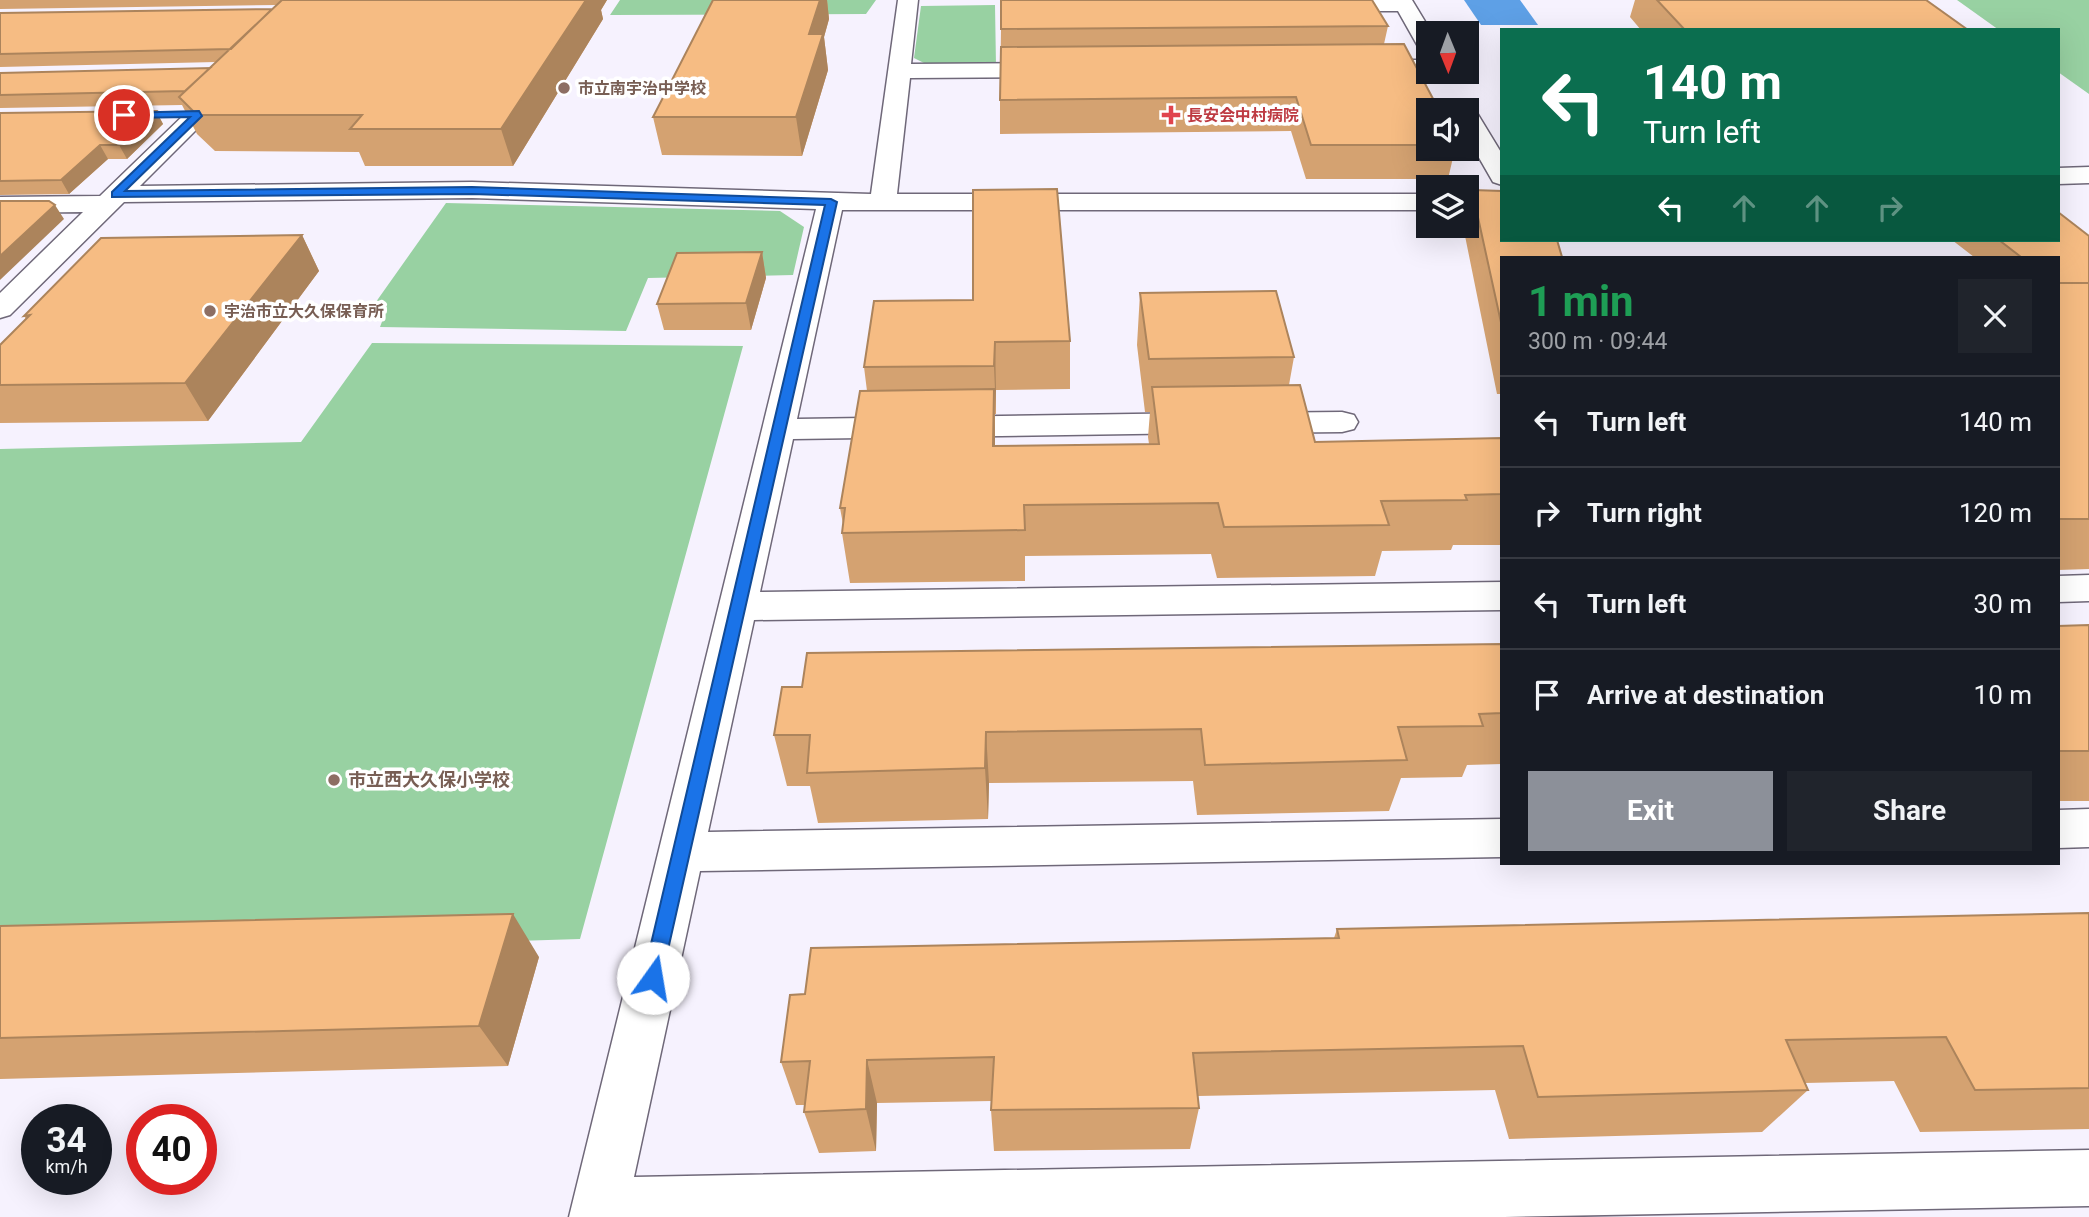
<!DOCTYPE html>
<html lang="en">
<head>
<meta charset="utf-8">
<style>
  body { margin:0; font-family:Roboto,"Noto Sans JP",sans-serif; background:#20242c; color:#f1f3f6; height:100vh; display:flex; flex-direction:column; font-size:26px; white-space:nowrap }
  * { box-sizing:border-box; margin:0 }
  p { font-size:23px; color:#9ea1a6 }
  .icon { flex:none; width:38px; height:38px; fill:none; stroke:currentColor; stroke-width:2; stroke-linecap:round; stroke-linejoin:round }
  .map { position:relative; flex:1; overflow:hidden }
  .details { position:absolute; left:1500px; top:256px; width:560px; height:609px; display:flex; flex-direction:column; background:#171b24; border-radius:0px; box-shadow:0 7px 28px #0002 }
  .details>* { flex:none }
  .hud { position:absolute; left:1500px; top:28px; width:560px; height:214px; border-radius:0px; box-shadow:0 7px 28px #0002; background:#0b6e4f; color:#fff; overflow:hidden }
  .needle { width:46px; rotate:179deg }
  .tools { position:absolute; left:1416px; top:21px; display:grid; gap:14px }
  .tools a { display:grid; place-items:center; width:63px; height:63px; border-radius:0px; background:#171b24; box-shadow:0 7px 28px #0002; font-size:35px }
  .speed { position:absolute; left:21px; top:1104px; display:flex; gap:14px; font-size:35px; font-weight:700; text-align:center }
  .speed>* { display:grid; place-content:center; width:91px; height:91px; border-radius:50%; background:#171b24; box-shadow:0 7px 28px #0002; line-height:1 }
  .speed small { font-size:18px; font-weight:400 }
  .speed .limit { border:10px solid #d22; background:#fff; color:#111 }
  .pin { position:absolute; display:grid; place-items:center; width:60px; height:60px; color:#fff; margin:-30px; border:4px solid #fff; border-radius:50%; box-shadow:0 2px 7px #0007 }
  .me { position:absolute; width:77px; margin:-38px; rotate:13deg; stroke-linejoin:round; filter:drop-shadow(0 0 5px #0008) }
  .turn { display:flex; align-items:center; gap:24px; height:147px; padding:0 28px; font-size:32px }
  .turn .icon { width:91px; height:91px; stroke-width:2.5 }
  .turn b { display:block; font-size:49px; line-height:60px }
  .lanes { display:flex; align-items:center; height:66px; padding:0 28px; background:#0003; justify-content:center; gap:35px; direction:ltr }
  .lanes .off { opacity:.35 }
  .round { display:grid; place-items:center; flex:none; width:74px; height:74px; border-radius:0px; background:#20242c }
  .headline { display:flex; align-items:center; justify-content:space-between; height:119px; padding:0 28px }
  h1 { font-size:42px; font-weight:700; line-height:52px; color:#1e9e55 }
  .cta { display:flex; gap:14px; margin-top:auto; padding:14px 28px }
  .cta a { flex:1; height:80px; border-radius:0px; background:#8c9099; color:#fff; font-size:28px; font-weight:700; line-height:80px; text-align:center }
  .cta a+a { background:#20242c; color:#f1f3f6 }
  ul { padding:0; list-style:none }
  li { display:flex; align-items:center; gap:21px; height:91px; padding:0 28px; border-top:2px solid #363941 }
  li div { flex:1 }
  li b { display:block; font-size:26px }
  li em { font-style:normal }
  .map>svg:first-child { display:block }
</style>
</head>
<body>
<div class="map">
<svg width="2089" height="1217" viewBox="0 0 2089 1217">
  <rect width="100%" height="100%" fill="#f6f2fe"/>
  <!-- green -->
  <path fill="#98d1a2" d="M620,0H876L866,14L610,15Z
    M1957,0H2089V94L2058,72V30H1999Z
    M995,5L996,66L932,67L914,58L921,6Z
    M446,203L780,211L804,227L793,275L648,278L626,331L380,327L383,319L366,316Z
    M372,343L743,346L580,939L0,957V449L301,442Z"/>
  <!-- water -->
  <path fill="#5ea0e6" d="M1464,0H1520L1538,25H1481Z"/>
  <g fill="none" stroke-linecap="round" stroke-linejoin="round">
    <!-- minor casing -->
    <g stroke="#6f6879" stroke-width="3">
      <path id="minor" d="M898,0H918L911,64L1051,63L1062,70L1051,77L910,78L897,194H1428V210H842L797,419L1200,413L1212,416L1216,423L1212,430L1200,433L793,439L760,592L1502,582V610L754,620L708,832L1502,819V857L700,871L634,1177L2089,1150V1206L1504,1217H569L816,209L472,198L124,202L10,315L0,318V293L83,212L0,213V197L100,196L220,80H236L239,85L236,90L140,186L472,182L871,194Z
        M1319,0H1412L1432,33H1428V51L1420,50L1398,11H1323L1313,5Z
        M1364,60H1428V72H1436L1364,74L1356,72L1353,67L1356,62Z
        M1466,106L1474,108L1502,154V185L1493,182L1466,135V110H1456Z
        M2089,167V183L2058,184V168Z
        M1342,412L1354,415L1358,422L1354,429L1342,432L1257,433L1245,430L1241,423L1245,416L1257,413Z
        M2089,575V601L2058,602V576Z
        M2089,809V847L2058,848V810Z"/>
    </g>
    <!-- minor -->
    <use href="#minor" fill="#fff" fill-rule="evenodd"/>
  </g>
  <!-- wall -->
  <path fill="#d4a271" d="M0,0H607L601,10L603,19L513,166H365L359,152L215,151L197,134L182,105L0,108V73L210,68L216,62L0,67V13L272,9L277,5L0,9Z
    M713,0H827L829,19L824,37L828,70L802,156L662,155L653,117Z
    M1635,0H1926L1968,30H1641L1630,17Z
    M1388,26L1384,44L1428,110V149H1455L1448,179H1306L1291,131L1000,134V100L1001,29Z
    M156,111L163,124L127,159H108L69,194L0,195V113Z
    M1472,190L1502,257V394H1497L1463,226H1466V209Z
    M302,235L319,271L208,421L0,423V345L26,319L24,316Z
    M2089,236V569L2058,570V257H1974L1952,240H2058Z
    M762,252L766,278L751,330H664L657,304Z
    M1140,293L1294,357L1289,385L1315,442L1502,438V545H1453L1451,550L1382,551L1375,576L1217,578L1211,554L1025,556V581L850,583L842,533L843,524L840,508L867,391L864,367L874,301L1070,341V389L996,390V414H995V446L1149,444L1148,437L1150,412H1145L1137,345Z
    M2089,625V801H2058V626Z
    M1502,644V764L1467,765L1462,777L1401,778L1389,811L1197,815L1193,781L989,783L988,819L818,823L810,786H787L774,735L802,687Z
    M2089,913V1129L1920,1132L1894,1081L1805,1083L1808,1090L1762,1132L1509,1139L1495,1090L1198,1096L1199,1108L1190,1149L994,1151L991,1110L992,1101L877,1103L876,1151L819,1153L804,1112L805,1105H796L781,1062L805,994L1334,938L1337,929Z
    M0,926L539,957L508,1066L0,1079Z"/>
  <!-- shaded-wall -->
  <path fill="#ac845c" d="M586,0H607L601,10L603,19L513,166L501,129Z
    M820,0H827L829,19L824,37L828,70L802,156L796,117L809,34Z
    M156,111L163,124L127,159L119,145Z
    M100,145L108,159L69,194L61,180Z
    M55,205L64,219L0,280V256Z
    M302,235L319,271L208,421L185,383Z
    M762,252L766,278L751,330L746,303Z
    M995,342L996,390V414L994,366Z
    M994,389L995,439V497L993,446Z
    M986,732L989,783L988,819L985,768Z
    M513,914L539,957L508,1066L479,1026Z
    M867,1060L877,1103L876,1151L866,1109Z"/>
  <!-- building -->
  <path fill="#f6bc83" stroke="#ac845c" stroke-width="2" d="M282,0H586L501,129H350L362,115H197L179,97Z
    M713,0H820L809,34H823L796,117H653Z
    M1001,0H1372L1388,26L1001,29Z
    M1657,0H1926L1968,30H1685Z
    M272,9L231,49L0,54V13Z
    M1404,44L1439,110H1428V145H1311L1296,97L1000,100L1001,47Z
    M210,68L185,91L0,95V73Z
    M156,111L119,145H100L61,180L0,181V113Z
    M1057,189L1070,341L995,342L994,366L864,367L874,301L973,300V190Z
    M1472,190L1502,191V240H1557L1562,257H1502V327Z
    M0,201H49L55,205L0,256Z
    M2058,212L2089,236V283H2058V257H2021L1999,240H2058Z
    M302,235L185,383L0,385V345L30,315L24,316L101,238Z
    M762,252L746,303L657,304L677,253Z
    M2058,283H2089V519H2058Z
    M1276,291L1294,357L1149,359L1140,293Z
    M1300,385L1315,442L1502,438V494L1465,495L1467,500L1381,501L1389,525L1224,527L1218,503L1024,505L1025,530L842,533L845,508H840L860,391L994,389L993,446L1159,444L1152,387Z
    M2089,625V751H2058V626Z
    M1502,644V713L1479,714L1483,726L1398,727L1407,760L1205,765L1201,729L986,732L985,768L807,773L810,735H774L782,687H802L807,653Z
    M2089,913V1088L1975,1090L1946,1037L1786,1040L1808,1090L1538,1097L1523,1046L1193,1053L1199,1108L991,1110L994,1057L867,1060L866,1109L804,1112L810,1061L781,1062L790,995L805,994L811,948L1339,938L1337,929Z
    M513,914L479,1026L0,1038V926Z"/>
  <!-- route -->
  <path fill="#1a73e8" stroke="#114b97" stroke-width="2" d="M199,111L202,116L125,191L472,187L831,199L837,202L660,985L653,988L646,985L643,978L825,205L472,194L112,197V192L190,117L124,118L121,113Z"/>
  <!-- markers -->
  <g fill="#8d6e63" stroke="#fff" stroke-width="2.5">
    <circle cx="564" cy="88" r="7"/>
    <circle cx="210" cy="311" r="7"/>
    <circle cx="334" cy="780" r="7"/>
  </g>
  <path fill="#e0444e" stroke="#fff" stroke-width="2.5" d="M1167.5 104.5h7v7h7v7h-7v7h-7v-7h-7v-7h7z"/>
  <g text-anchor="middle" stroke-width="7" stroke-linejoin="round" paint-order="stroke">
    <!-- far-education labels -->
    <g font-size="16" font-weight="bold" fill="#785e54" stroke="#fff" text-anchor="start">
      <text x="578" y="94">市立南宇治中学校</text>
      <text x="224" y="317">宇治市立大久保保育所</text>
    </g>
    <!-- far-health labels -->
    <g font-size="16" font-weight="bold" fill="#be3a42" stroke="#fff" text-anchor="start">
      <text x="1187" y="121">長安会中村病院</text>
    </g>
    <!-- education labels -->
    <g font-size="18" font-weight="bold" fill="#785e54" stroke="#fff" text-anchor="start">
      <text x="348" y="786">市立西大久保小学校</text>
    </g>
  </g>
</svg>
<div class="tools">
<a><svg class="needle" viewBox="-14 -14 28 28"><path d="M0-13l5 13h-10z" fill="#e53935"/><path d="M0 13l5-13h-10z" fill="#9ea1a6"/></svg></a>
<a><svg class="icon" aria-label="sound" viewBox="0 0 24 24"><path d="M4 9h4l5-4v14l-5-4H4zM17 9q2 3 0 6"/></svg></a>
<a><svg class="icon" aria-label="layers" viewBox="0 0 24 24"><path d="M12 4l9 5-9 5-9-5zM3 14l9 5 9-5"/></svg></a>
</div>
<div class="speed"><div>34<small>km/h</small></div><div class="limit">40</div></div>
<div class="pin" style="left:124px;top:115px;background:#d93025"><svg class="icon" aria-label="arrive" viewBox="0 0 24 24"><path d="M6 21V4h12l-3 4 3 4H6"/></svg></div>
<svg class="me" style="left:653px;top:978px" viewBox="-20 -20 40 40"><circle r="19" fill="#fff"/><path d="M0-13L10 11 0 6-10 11z" fill="#1a73e8"/></svg>
<div class="hud">
<div class="turn"><svg class="icon" aria-label="left" viewBox="0 0 24 24"><path d="M17 20v-9H6M10 6l-5 5 5 5"/></svg><div><b>140 m</b>Turn left</div></div>
<div class="lanes"><svg class="icon" aria-label="left" viewBox="0 0 24 24"><path d="M17 20v-9H6M10 6l-5 5 5 5"/></svg><svg class="icon off" aria-label="ahead" viewBox="0 0 24 24"><path d="M12 20V5M6 11l6-6 6 6"/></svg><svg class="icon off" aria-label="ahead" viewBox="0 0 24 24"><path d="M12 20V5M6 11l6-6 6 6"/></svg><svg class="icon off" aria-label="right" viewBox="0 0 24 24"><path d="M7 20v-9h11M14 6l5 5-5 5"/></svg></div>
</div>
<section class="details">
<div class="headline"><div><h1>1 min</h1><p>300 m · 09:44</p></div><a class="round"><svg class="icon" aria-label="close" viewBox="0 0 24 24"><path d="M6 6l12 12M18 6L6 18"/></svg></a></div>
<ul>
<li><svg class="icon" aria-label="left" viewBox="0 0 24 24"><path d="M17 20v-9H6M10 6l-5 5 5 5"/></svg><div><b>Turn left</b></div><em>140 m</em></li>
<li><svg class="icon" aria-label="right" viewBox="0 0 24 24"><path d="M7 20v-9h11M14 6l5 5-5 5"/></svg><div><b>Turn right</b></div><em>120 m</em></li>
<li><svg class="icon" aria-label="left" viewBox="0 0 24 24"><path d="M17 20v-9H6M10 6l-5 5 5 5"/></svg><div><b>Turn left</b></div><em>30 m</em></li>
<li><svg class="icon" aria-label="arrive" viewBox="0 0 24 24"><path d="M6 21V4h12l-3 4 3 4H6"/></svg><div><b>Arrive at destination</b></div><em>10 m</em></li>
</ul>
<div class="cta"><a>Exit</a><a>Share</a></div>
</section>
</div>
</body>
</html>
